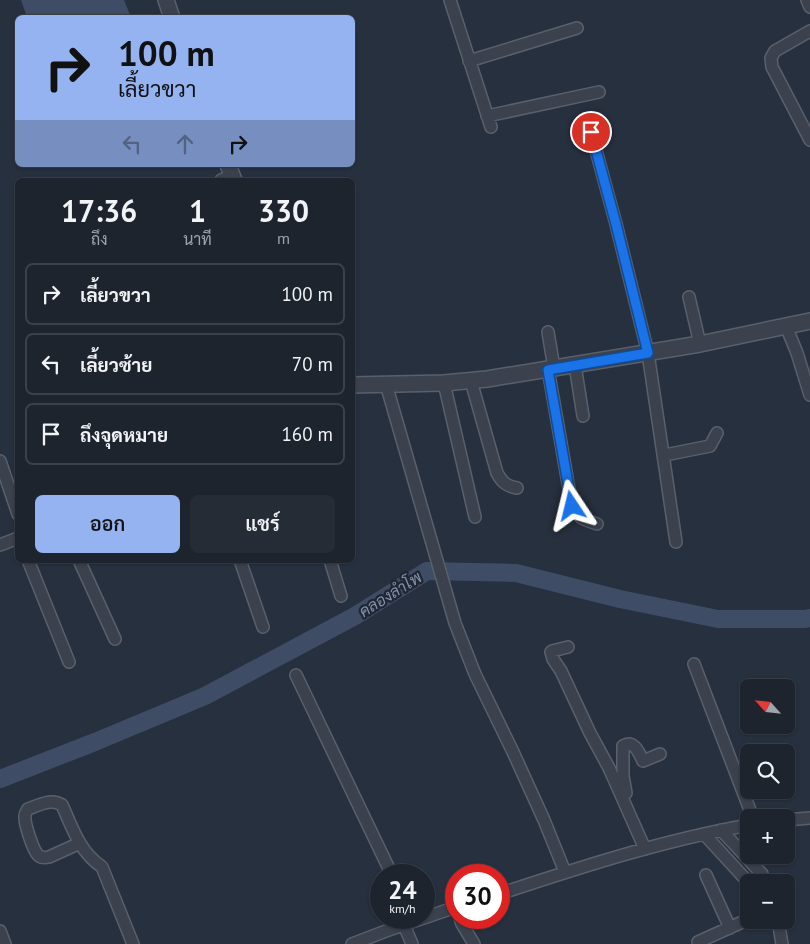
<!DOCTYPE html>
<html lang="th">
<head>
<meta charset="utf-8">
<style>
  body { margin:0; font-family:"PT Sans",Sarabun,sans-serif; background:#252c36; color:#f1f3f6; height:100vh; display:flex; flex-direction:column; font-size:19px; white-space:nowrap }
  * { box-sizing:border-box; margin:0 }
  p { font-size:16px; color:#a0a4aa }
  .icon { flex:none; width:28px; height:28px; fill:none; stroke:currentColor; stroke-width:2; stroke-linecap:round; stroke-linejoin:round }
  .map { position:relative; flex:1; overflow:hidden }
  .sheet { position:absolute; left:15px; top:178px; width:340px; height:385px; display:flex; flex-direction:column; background:#1d242e; border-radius:8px; box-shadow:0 1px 4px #0004,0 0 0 1px #3b414a }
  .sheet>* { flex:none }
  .banner { position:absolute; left:15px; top:15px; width:340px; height:152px; border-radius:8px; box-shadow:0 1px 4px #0004,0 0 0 1px #3b414a; background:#95b3f0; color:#111; overflow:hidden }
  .needle { width:32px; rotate:297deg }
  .tools { position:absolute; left:740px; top:679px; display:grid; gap:10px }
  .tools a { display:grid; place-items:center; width:55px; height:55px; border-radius:8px; background:#1d242e; box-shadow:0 1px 4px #0004,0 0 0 1px #3b414a; font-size:25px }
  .speed { position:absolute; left:370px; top:864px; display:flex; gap:10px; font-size:25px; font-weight:700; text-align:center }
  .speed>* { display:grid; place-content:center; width:65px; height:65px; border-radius:50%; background:#1d242e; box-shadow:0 1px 4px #0004,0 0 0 1px #3b414a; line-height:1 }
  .speed small { font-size:12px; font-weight:400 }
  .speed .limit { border:8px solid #d22; background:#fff; color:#111 }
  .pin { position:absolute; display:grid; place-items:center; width:42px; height:42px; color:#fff; margin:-21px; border:2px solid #fff; border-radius:50%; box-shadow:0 1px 5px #0007 }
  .me { position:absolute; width:55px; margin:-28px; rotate:350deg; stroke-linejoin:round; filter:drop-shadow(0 0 4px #0008) }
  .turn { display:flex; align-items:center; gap:18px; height:105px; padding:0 20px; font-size:22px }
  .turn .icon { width:65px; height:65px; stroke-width:2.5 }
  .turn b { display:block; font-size:35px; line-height:42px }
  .lanes { display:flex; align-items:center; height:48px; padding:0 20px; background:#0003; justify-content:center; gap:25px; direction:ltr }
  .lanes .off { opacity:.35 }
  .eta { display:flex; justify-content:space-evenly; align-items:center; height:85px; text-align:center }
  .eta b { font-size:30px; font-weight:600; line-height:35px }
  .cta { display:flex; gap:10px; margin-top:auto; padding:10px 20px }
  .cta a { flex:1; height:58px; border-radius:8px; background:#95b3f0; color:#111; font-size:20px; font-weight:600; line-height:58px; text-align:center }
  .cta a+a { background:#252c36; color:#f1f3f6 }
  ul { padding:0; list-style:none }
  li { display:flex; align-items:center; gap:15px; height:62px; margin:0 10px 8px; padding:0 10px; border:2px solid #3b414a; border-radius:8px }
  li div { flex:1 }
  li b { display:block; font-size:19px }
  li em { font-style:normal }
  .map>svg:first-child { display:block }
</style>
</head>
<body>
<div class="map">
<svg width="810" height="944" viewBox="0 0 810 944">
  <rect width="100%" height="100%" fill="#27303e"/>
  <!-- water -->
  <path fill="#3f4c65" d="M21,0H124L131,17H27Z"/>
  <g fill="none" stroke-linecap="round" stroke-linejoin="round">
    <!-- river -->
    <path stroke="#3f4c65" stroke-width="18" d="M0,779L95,742L205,696L355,616L427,571L516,573L620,599L718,619H805L810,618"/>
    <!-- minor casing -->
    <g stroke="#59606c" stroke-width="14">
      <path id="minor" d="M450,0L491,127
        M807,0L810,7
        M810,31L775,51L771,58L772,67L810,140
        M469,61L577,28
        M487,116L599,92
        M591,132L616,224L648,353L676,542
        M221,180L232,176
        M689,297L700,344
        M786,326L797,353L810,395
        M548,332L554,368
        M575,365L583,416
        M548,369L572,506C579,519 583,519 597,524
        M471,381L497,473C502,482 506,486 517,488
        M444,383L475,517
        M386,384L455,623L475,674L513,752L544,820L565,872
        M670,454L710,446L717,433
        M0,461L18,514
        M0,545L18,538
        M28,560L69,662
        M79,560L115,639
        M240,560L263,627
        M330,560L341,596
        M568,647L552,651L551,652L553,659L561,671L590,733L609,768L645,849
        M694,664L753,818
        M296,675L392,875
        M626,793L623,776V746C634,739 639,753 643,761L660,754
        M786,820L810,818
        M721,830L762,874L763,882
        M704,834L749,883
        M80,843L49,857C45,858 41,858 38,855C33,850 24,823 25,816C25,813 26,812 28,809C39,805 51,798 62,805C73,829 79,851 102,867L133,944
        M706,875L730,928
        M499,894C581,867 664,840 749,825
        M460,918L462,924L474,944
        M778,920L782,944
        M404,925L412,944
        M0,931L5,944
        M698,942L749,919
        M352,944L386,931L456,907"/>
    </g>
    <!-- tertiary casing -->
    <g stroke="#59606c" stroke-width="18">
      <path id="tertiary" d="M166,0L172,18
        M228,165L234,180
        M352,385L444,383L487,379L700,344L810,321"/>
    </g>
    <!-- minor -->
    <use href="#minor" stroke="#3b424e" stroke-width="11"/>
    <!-- tertiary -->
    <use href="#tertiary" stroke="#3b424e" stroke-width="15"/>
  </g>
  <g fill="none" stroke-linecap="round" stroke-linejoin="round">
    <!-- route casing -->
    <g stroke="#114b97" stroke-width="12">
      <path id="route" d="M572,506L548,370L648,353L616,224L591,132"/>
    </g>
    <!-- route -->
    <use href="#route" stroke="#1a73e8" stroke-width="9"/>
  </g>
  <g text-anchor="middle" stroke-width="4.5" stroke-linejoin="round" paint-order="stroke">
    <!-- water labels -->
    <g font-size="16" font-style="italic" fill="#8292ae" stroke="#202733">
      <text transform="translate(390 594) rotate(-32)" y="6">คลองลำโพ</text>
    </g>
  </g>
</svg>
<div class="tools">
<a><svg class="needle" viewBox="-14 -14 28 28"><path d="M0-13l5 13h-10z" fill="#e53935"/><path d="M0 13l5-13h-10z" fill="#a0a4aa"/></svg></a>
<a><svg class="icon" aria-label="search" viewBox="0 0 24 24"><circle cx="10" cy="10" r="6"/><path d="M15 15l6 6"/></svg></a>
<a>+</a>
<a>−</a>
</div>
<div class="speed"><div>24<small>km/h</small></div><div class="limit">30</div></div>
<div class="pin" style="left:591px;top:132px;background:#d93025"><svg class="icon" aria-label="arrive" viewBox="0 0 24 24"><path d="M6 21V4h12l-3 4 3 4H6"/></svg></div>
<svg class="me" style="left:572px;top:506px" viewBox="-20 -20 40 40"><path d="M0-17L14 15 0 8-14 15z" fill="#1a73e8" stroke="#fff" stroke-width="4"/></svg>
<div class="banner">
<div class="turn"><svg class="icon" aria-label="right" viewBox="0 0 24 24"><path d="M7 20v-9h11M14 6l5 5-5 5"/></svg><div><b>100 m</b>เลี้ยวขวา</div></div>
<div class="lanes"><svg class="icon off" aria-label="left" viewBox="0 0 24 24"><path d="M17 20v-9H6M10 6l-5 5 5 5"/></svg><svg class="icon off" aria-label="ahead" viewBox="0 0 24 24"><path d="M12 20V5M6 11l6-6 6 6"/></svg><svg class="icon" aria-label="right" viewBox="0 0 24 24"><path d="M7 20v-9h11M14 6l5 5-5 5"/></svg></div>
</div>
<section class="sheet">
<div class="eta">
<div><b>17:36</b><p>ถึง</p></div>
<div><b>1</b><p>นาที</p></div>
<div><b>330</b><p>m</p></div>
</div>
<ul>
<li><svg class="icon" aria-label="right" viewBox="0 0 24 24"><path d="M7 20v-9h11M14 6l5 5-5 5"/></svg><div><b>เลี้ยวขวา</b></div><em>100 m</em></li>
<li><svg class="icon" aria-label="left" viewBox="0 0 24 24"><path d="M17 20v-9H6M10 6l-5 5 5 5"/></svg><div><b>เลี้ยวซ้าย</b></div><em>70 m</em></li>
<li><svg class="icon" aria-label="arrive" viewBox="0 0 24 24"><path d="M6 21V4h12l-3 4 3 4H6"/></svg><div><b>ถึงจุดหมาย</b></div><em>160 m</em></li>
</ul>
<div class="cta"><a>ออก</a><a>แชร์</a></div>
</section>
</div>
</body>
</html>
